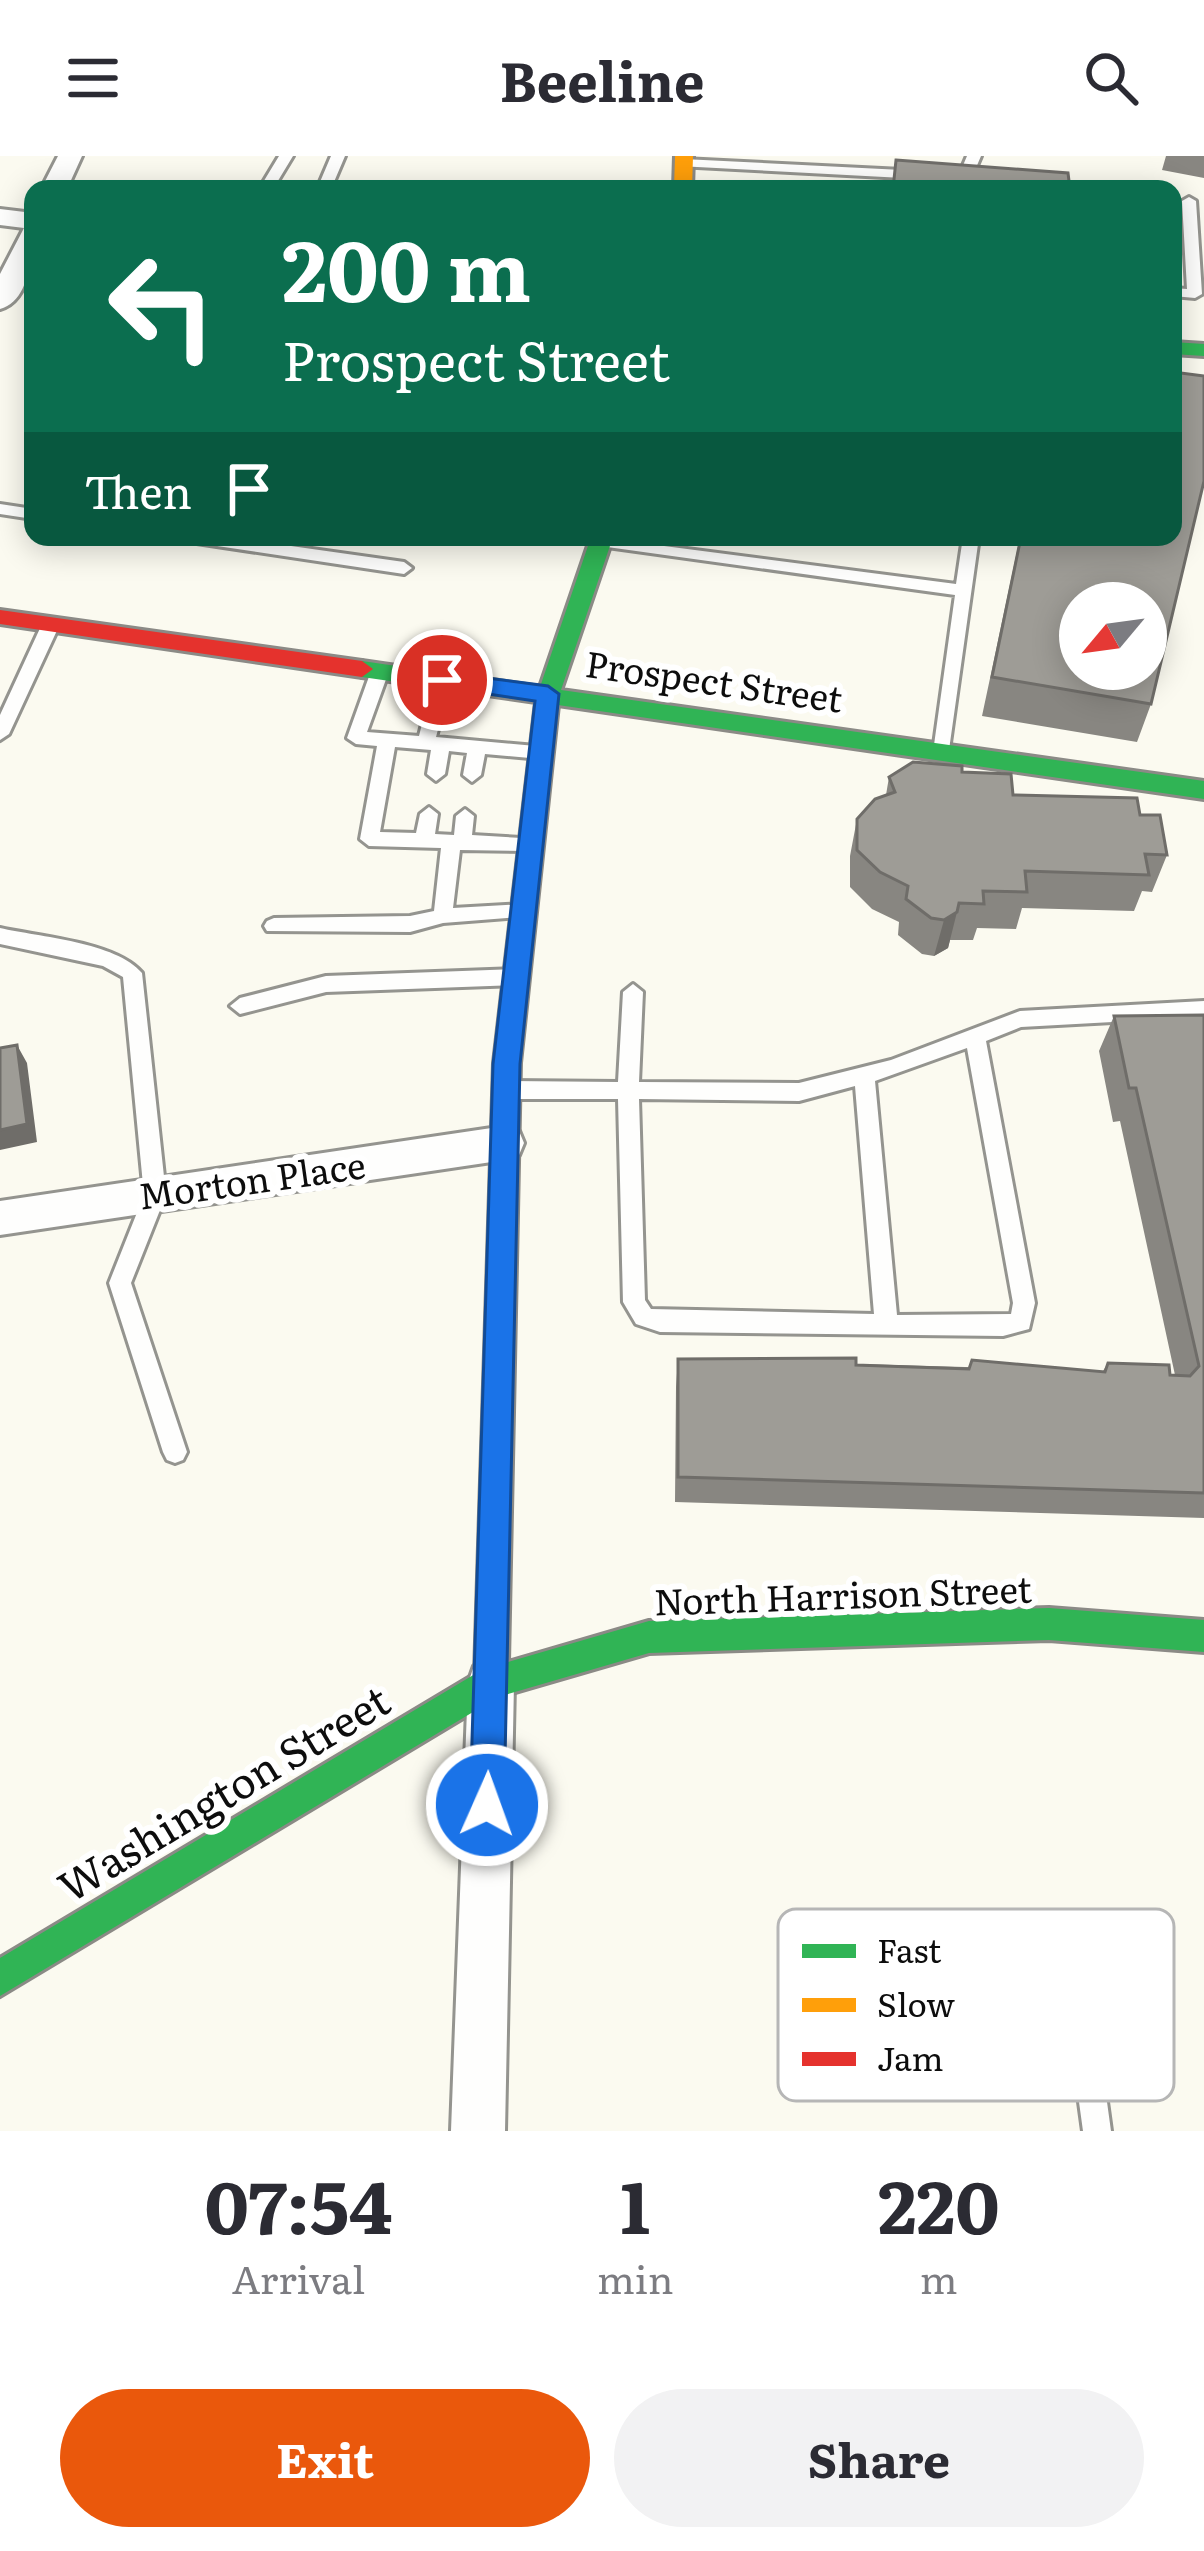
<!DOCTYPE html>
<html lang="en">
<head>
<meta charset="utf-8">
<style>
  body { margin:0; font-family:Literata,serif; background:#f2f2f3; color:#2b2b33; height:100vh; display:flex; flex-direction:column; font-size:45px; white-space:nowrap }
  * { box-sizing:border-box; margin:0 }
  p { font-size:39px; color:#7c7c81 }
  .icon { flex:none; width:66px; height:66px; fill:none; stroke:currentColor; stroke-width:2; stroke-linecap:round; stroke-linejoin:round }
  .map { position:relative; height:1975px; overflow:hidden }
  .drawer { display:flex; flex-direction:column; background:#fff; flex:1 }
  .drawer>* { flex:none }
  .banner { position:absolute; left:24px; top:24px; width:1158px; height:366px; border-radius:24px; box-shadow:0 6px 30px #0003; background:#0b6e4f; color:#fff; overflow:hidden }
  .needle { width:78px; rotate:241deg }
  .tools { position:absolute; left:1059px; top:426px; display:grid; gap:24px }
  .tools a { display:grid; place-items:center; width:108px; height:108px; border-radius:50%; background:#fff; box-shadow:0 6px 30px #0003; font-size:60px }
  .pin { position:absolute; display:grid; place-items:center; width:102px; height:102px; color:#fff; margin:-51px; border:6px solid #fff; border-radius:50%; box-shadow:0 3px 12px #0007 }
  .me { position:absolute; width:132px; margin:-66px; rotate:2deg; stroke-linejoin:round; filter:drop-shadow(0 0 9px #0008) }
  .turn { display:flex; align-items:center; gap:42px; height:252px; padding:0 60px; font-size:54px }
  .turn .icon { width:156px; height:156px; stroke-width:2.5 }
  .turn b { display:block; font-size:84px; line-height:102px }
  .then { display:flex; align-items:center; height:114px; padding:0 60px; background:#0003; gap:24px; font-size:45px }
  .eta { display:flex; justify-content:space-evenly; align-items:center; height:204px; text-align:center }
  .eta b { font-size:72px; font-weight:700; line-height:84px }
  .button { display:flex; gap:24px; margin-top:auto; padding:24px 60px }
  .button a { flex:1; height:138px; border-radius:72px; background:#ea580c; color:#fff; font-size:48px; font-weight:700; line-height:138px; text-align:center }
  .button a+a { background:#f2f2f3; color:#2b2b33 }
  header { display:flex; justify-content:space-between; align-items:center; height:156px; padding:0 60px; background:#fff; font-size:54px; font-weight:700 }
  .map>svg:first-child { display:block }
</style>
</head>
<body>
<header><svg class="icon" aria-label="menu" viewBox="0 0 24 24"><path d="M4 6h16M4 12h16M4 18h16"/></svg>Beeline<svg class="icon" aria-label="search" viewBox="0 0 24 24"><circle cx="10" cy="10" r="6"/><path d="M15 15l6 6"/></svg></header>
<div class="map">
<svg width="1204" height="1975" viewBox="0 0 1204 1975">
  <rect width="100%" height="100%" fill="#fbfaf0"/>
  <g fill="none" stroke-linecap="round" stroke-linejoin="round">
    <!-- lane casing -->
    <g stroke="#94948f" stroke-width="6">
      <path id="lane" d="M279,0H293L273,33H259Z
        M331,0H345L331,33H317Z
        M967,0H981L967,33H953Z
        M683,3L922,15L929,19L922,23L678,10V4Z
        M1189,41L1196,45L1202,138L1195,142L1173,140V132L1187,133L1182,45Z
        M0,348L33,353V363L0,358Z
        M182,381H227L404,406L412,412L404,418L190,386Z
        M595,381L956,428L963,381H979L948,601H936L933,596L955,439L600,390L592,385Z
        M51,462L60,468L9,578L0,584V559L42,468Z
        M380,509L389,515L367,576L419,580L433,524L442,518L451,524L436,581L547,591L550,596L547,601L541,603L485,598L481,619L472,626L463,619L467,597L449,595L445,618L436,625L427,618L431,594L395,591L380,676L416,677L420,658L429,651L438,658L435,678L454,679L456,660L465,653L474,660L472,679L539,683L541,688L539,693L532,695L460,694L453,752L524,748L531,750L534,755L531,760L443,767L410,776L267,775L264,770L267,765L274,762L410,760L434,755L441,692L369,690L360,683L377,590L356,588L347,582L371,515Z
        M0,772C39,781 116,786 142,817L166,1039L131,1127L187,1296L183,1304L175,1307L167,1304L163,1296L109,1127L144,1039L123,821L103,810L0,788Z
        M516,813L526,821L516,829L326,836L240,858L230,850L240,842L326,820Z
        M633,828L643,836L639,926L799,927L891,904L1020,855L1204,845V861L1021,871L986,885L1035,1147L1029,1173L1003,1180L660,1176L636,1168L623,1146L618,943H509L502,940L499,934L502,928L509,925L618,926L623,836ZM967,892L1013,1147L1011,1158L897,1159L875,925ZM855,930L874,1158L651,1153L645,1144L639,943L799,945Z
        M1079,1830L1089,1834L1093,1844L1111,1975H1083L1065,1844L1069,1834Z"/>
    </g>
    <!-- street casing -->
    <g stroke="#94948f" stroke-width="6">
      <path id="street" d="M58,0H82L67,33H41Z
        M0,53L33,57C33,85 34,144 0,153V118L24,72L0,69Z
        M505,970L519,975L524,987L519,999L505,1004L0,1079V1045Z
        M491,1504L508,1510L514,1527L505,1975H451L468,1527L474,1510Z"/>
    </g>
    <!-- fast casing -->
    <g stroke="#8b8a86" stroke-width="6">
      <path id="fast" d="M1173,186L1204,188V200L1173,198Z
        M591,381H613L561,534L1204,625V643L558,549L520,907L508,1506L649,1465L1049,1452L1204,1464V1496L1049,1484L649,1497L498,1541L0,1840V1802L475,1518L494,907L536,546L362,521L351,513L362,505L540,531Z"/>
    </g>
    <!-- slow casing -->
    <g stroke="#8b8a86" stroke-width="6">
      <path id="slow" d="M675,0H693L692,33H674Z"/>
    </g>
    <!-- jam casing -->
    <g stroke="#8b8a86" stroke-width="6">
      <path id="jam" d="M0,454L362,505L373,513L362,521L0,468Z"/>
    </g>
    <!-- lane -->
    <use href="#lane" fill="#fefefd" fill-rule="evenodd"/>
    <!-- street -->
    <use href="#street" fill="#fefefd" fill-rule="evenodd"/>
    <!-- fast -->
    <use href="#fast" fill="#30b455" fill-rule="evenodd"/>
    <!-- slow -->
    <use href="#slow" fill="#ff9f0a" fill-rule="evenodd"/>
    <!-- jam -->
    <use href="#jam" fill="#e5322d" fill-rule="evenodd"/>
  </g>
  <!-- wall -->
  <path fill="#888681" d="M1166,0H1204V22L1162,14Z
    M1020,381H1173L1151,548L1137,586L982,560Z
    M962,616L1013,639L1140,659L1167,699L1152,736L1142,735L1134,755L1022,752L1016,773L977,772L973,784H950L948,792L934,800L922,798L898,779L899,766L872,753L850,731V700L857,663L886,639L889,621Z
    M1204,859V1362L675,1346L676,1231L678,1203L1103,1215L1108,1207L1175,1219L1120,965L1113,966L1099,895L1114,860Z"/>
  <!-- shaded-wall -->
  <path fill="#6f6d69" d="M957,756L948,792L934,800L944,764Z
    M17,889L27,907L37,986L0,994V974Z"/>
  <!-- building -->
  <path fill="#9e9c96" stroke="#6f6d69" stroke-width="3" fill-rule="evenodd" d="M896,4L1068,17L1070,33H893Z
    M1173,216L1204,220V325L1151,548L992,521L1021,381H1173ZM1080,447H1146V513H1080Z
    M913,606L962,610V616L1011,618L1013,639L1137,642L1140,659H1160L1167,699L1145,698L1149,719L1025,715L1027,736L983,735L984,748L959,747L957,756L944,764L931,762L906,743L908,730L880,716L857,694V663L875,643L895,636L889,621Z
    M1204,859V1337L678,1321V1203L856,1202V1209L969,1213L972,1204L1105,1216L1108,1207L1169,1209L1170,1219L1190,1220L1199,1210L1136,932H1129L1114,860Z
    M17,889L27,968L0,974V892Z"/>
  <!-- route -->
  <path fill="#1a73e8" stroke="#114b97" stroke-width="3" d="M442,516L548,530L559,538L520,908L504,1649L499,1661L487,1666L475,1661L470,1649L493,908L535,545L434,530V519Z"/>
  <g text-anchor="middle" stroke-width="12" stroke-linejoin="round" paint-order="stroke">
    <!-- street labels -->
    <g font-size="36" fill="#0d0d0d" stroke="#fff">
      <text transform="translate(714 526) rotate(8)" y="13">Prospect Street</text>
      <text transform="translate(252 1025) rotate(-8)" y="13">Morton Place</text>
      <text transform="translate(843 1440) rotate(-2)" y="13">North Harrison Street</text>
    </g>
    <!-- near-street labels -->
    <g font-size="42" fill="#0d0d0d" stroke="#fff">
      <text transform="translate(224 1638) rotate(-31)" y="15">Washington Street</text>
    </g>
  </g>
  <!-- legend -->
  <rect x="778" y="1753" width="396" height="192" rx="18" fill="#fff" stroke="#b6b6b6" stroke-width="3"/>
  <rect x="802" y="1788" width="54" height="14" fill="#30b455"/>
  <rect x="802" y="1842" width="54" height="14" fill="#ff9f0a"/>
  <rect x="802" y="1896" width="54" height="14" fill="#e5322d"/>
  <g font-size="33" fill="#0d0d0d">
    <text x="877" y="1807">Fast</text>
    <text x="877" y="1861">Slow</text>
    <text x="877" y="1915">Jam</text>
  </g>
</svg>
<div class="tools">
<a><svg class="needle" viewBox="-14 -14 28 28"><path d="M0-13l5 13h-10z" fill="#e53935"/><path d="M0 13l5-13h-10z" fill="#7c7c81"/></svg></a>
</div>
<div class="pin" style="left:442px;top:524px;background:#d93025"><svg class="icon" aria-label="arrive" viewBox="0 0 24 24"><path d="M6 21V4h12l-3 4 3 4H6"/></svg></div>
<svg class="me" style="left:487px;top:1649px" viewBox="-20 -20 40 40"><circle r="17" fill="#1a73e8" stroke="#fff" stroke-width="3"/><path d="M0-11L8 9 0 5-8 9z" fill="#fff"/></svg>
<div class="banner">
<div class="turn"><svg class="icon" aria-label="left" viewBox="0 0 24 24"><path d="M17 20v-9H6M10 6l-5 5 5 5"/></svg><div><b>200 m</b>Prospect Street</div></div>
<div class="then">Then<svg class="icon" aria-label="arrive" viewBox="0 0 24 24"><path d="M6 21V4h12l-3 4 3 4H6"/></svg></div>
</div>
</div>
<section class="drawer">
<div class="eta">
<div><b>07:54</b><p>Arrival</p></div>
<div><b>1</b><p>min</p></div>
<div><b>220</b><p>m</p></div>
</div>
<div class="button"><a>Exit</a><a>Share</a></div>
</section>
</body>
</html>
